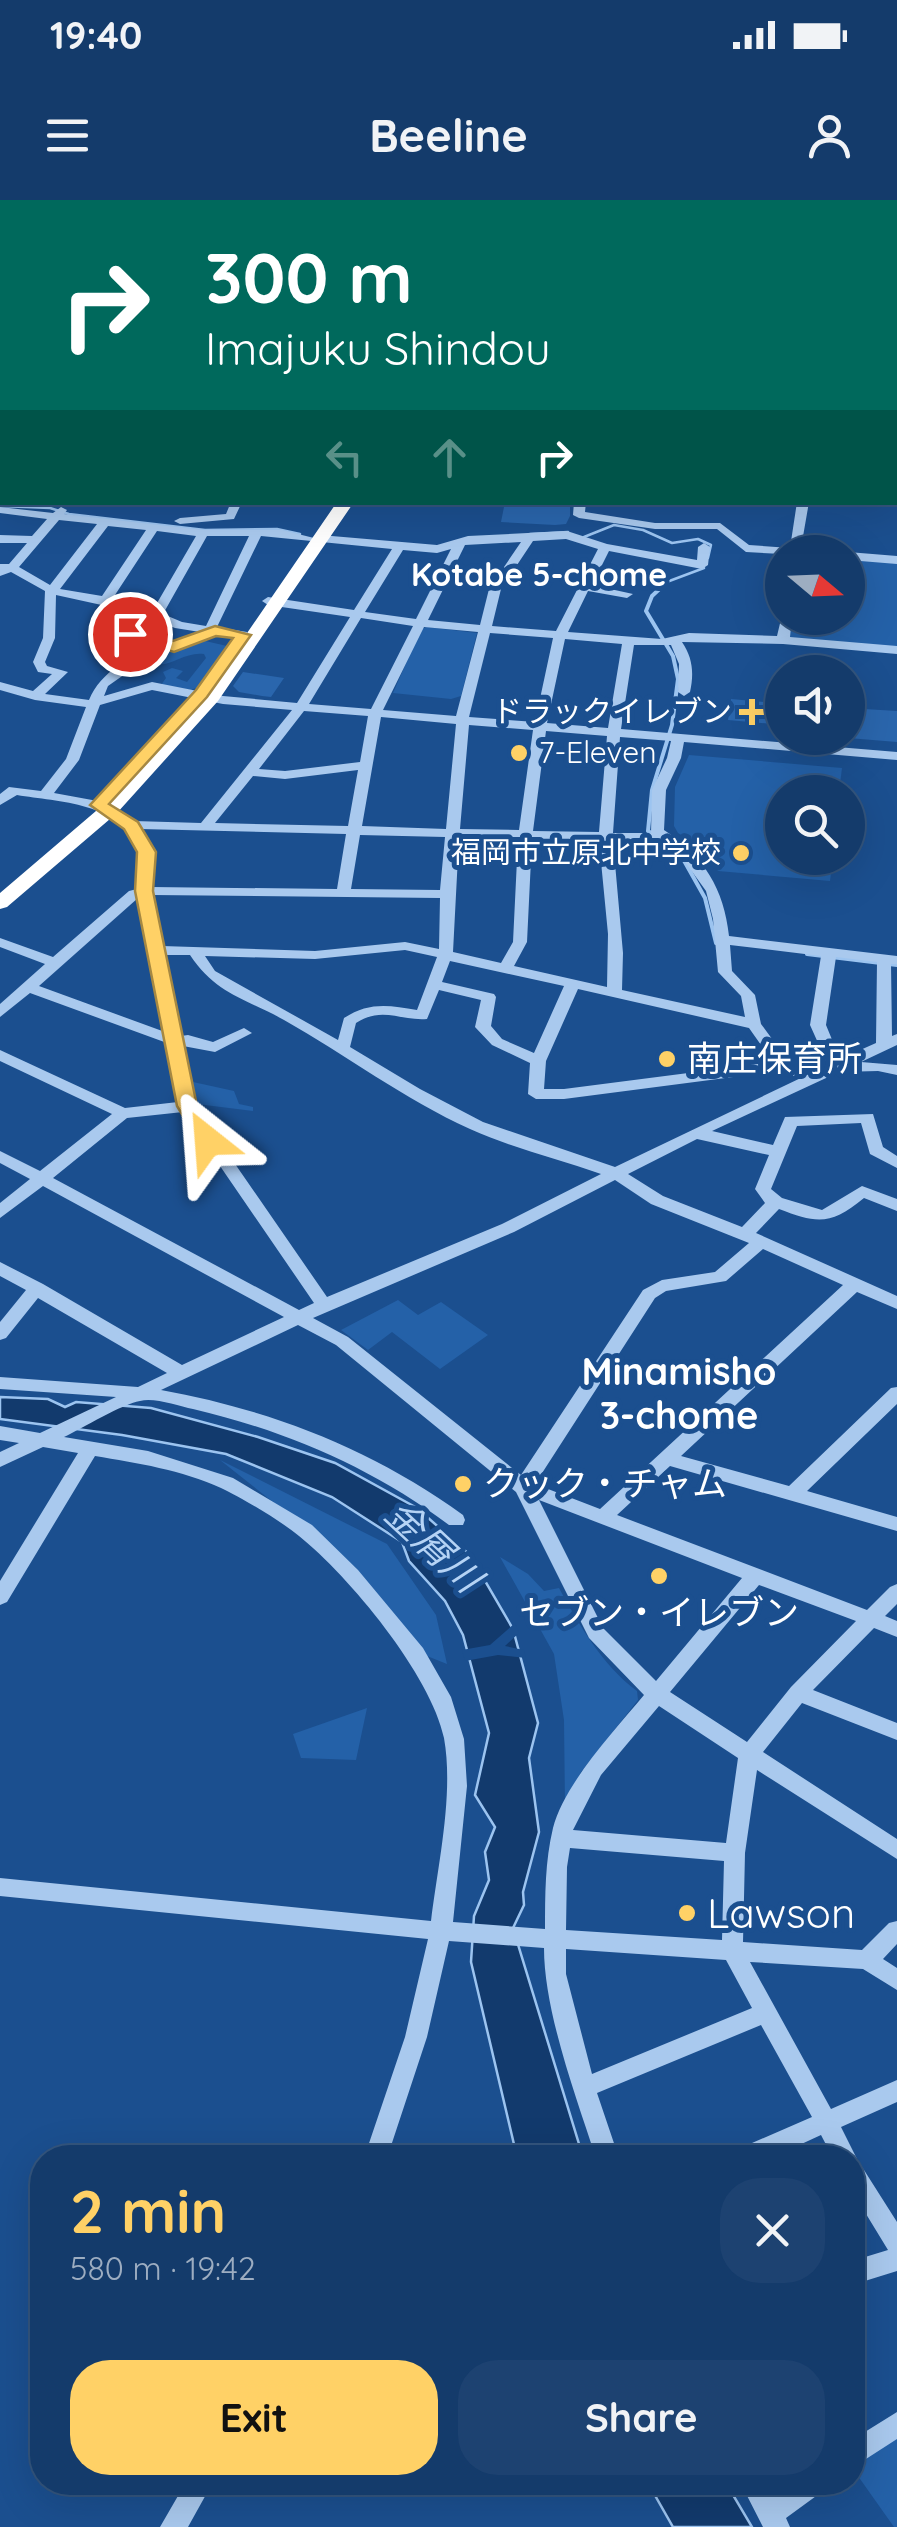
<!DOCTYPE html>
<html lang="en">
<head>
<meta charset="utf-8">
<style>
  body { margin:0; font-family:Quicksand,"Noto Sans JP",sans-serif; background:#1d4271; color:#f1f3f6; height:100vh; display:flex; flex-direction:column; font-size:38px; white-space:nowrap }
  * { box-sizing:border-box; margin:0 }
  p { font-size:32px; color:#9dadc1 }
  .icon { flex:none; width:55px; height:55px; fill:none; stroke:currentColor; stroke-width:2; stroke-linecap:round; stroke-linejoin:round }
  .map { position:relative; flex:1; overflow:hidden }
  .drawer { position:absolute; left:30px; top:1945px; width:835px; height:350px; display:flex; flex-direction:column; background:#143b6b; border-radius:40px; box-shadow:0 10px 40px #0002,0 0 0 2px #33557e }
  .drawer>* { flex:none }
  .top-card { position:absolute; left:0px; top:0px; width:898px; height:305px; box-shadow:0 10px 40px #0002,0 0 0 2px #33557e; background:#00695c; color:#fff; overflow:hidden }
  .needle { width:65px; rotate:109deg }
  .buttons { position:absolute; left:765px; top:335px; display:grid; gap:20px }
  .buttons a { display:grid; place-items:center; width:100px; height:100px; border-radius:50%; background:#143b6b; box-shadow:0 10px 40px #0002,0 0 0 2px #33557e; font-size:50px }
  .pin { position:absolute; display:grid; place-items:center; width:85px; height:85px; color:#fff; margin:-42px; border:5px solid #fff; border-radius:50%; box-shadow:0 2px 10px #0007 }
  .me { position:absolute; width:110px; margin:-55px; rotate:332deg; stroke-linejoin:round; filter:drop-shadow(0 0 8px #0008) }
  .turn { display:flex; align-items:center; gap:35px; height:210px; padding:0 40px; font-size:45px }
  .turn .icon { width:130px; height:130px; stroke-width:2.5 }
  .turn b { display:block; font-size:70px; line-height:85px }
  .lanes { display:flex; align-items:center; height:95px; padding:0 40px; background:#0003; justify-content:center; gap:50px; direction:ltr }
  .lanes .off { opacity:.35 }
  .round { display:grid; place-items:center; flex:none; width:105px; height:105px; border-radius:40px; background:#1d4271 }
  .overview { display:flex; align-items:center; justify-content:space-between; height:170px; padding:0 40px }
  h1 { font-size:60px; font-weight:700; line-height:75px; color:#ffd166 }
  .button { display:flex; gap:20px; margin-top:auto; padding:20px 40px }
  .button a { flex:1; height:115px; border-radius:40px; background:#ffd166; color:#111; font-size:40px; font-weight:700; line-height:115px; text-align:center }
  .button a+a { background:#1d4271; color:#f1f3f6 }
  .status { display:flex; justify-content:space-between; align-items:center; height:70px; padding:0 50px; background:#143b6b; direction:ltr }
  .status svg { height:28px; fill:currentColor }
  header { display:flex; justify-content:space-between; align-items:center; height:130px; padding:0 40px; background:#143b6b; font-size:45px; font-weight:700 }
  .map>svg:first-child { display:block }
</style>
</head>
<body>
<div class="status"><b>19:40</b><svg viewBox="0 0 49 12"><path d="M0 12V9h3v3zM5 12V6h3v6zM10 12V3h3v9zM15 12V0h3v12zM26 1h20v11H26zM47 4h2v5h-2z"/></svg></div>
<header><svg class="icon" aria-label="menu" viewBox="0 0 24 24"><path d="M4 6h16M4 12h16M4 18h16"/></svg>Beeline<svg class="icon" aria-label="person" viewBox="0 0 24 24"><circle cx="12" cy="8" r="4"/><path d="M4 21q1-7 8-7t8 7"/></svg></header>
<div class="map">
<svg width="897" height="2327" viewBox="0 0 897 2327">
  <rect width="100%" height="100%" fill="#1b4f8f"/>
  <!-- green -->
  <path fill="#2461a8" d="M848,357L897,361V450L783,440L786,418H848Z
    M427,427L477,433L461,496L451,499L393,493L421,429Z
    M201,440L227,446L198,487L191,490L161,485L166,478L163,472L172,468L183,471L176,478L187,482L206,458L204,454C183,451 168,471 150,462L151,457Z
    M689,555L842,568L839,592H782V658H833L830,681L718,671L701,647L678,633L674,626L675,587Z
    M193,882L234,891L239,904L253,907V911L197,904Z
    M398,1100L418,1115L441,1102L488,1135L440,1169L392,1132L368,1150L341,1130Z
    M220,1260L387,1344L436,1415L447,1464L427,1456L355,1367Z
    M500,1357L528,1374L544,1391L559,1388C580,1426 602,1465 637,1491L638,1500L581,1572L565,1607L564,1520L554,1454Z
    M367,1508L356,1560L301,1558L293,1534Z
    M897,2235V2327H894L853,2269Z"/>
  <!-- water -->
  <path fill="#123a6d" stroke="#9cc4f0" stroke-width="2.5" d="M0,1197L48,1199L65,1207L76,1202L151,1208L258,1237L335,1263L417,1308L470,1355L513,1429L538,1523L529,1558L539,1632L523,1692L524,1705L513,1728L583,1957H517L471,1762L474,1716L489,1680L485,1652L495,1627L475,1595L489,1533L463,1435L445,1401L409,1361L402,1342L332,1297L226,1254L122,1235L0,1219Z
    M648,2283H726L752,2327H673Z"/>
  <!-- pier -->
  <path fill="#1b4f8f" d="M515,1423L519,1433L505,1446L524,1450L526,1458L498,1455L465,1461L462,1450L490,1445Z"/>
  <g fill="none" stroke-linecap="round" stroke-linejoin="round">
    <!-- stream-far1 -->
    <path stroke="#9cc4f0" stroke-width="2.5" d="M0,306L50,308L69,314L205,330L277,329L300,334
      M530,334L568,332
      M584,337L614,325L643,330L672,343L698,339L711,345L708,358
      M664,383L704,368"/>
    <!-- stream -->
    <path stroke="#9cc4f0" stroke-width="4" d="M654,635L648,631L652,590L672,525L678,479L673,456L646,411L652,396L668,381
      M682,657L705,698L716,743
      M807,754L897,765"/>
  </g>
  <!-- building -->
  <path fill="#2a66ad" d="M505,302H570V316L566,324L555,325L501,322Z
    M243,472L284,478L271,497L262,496L239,492L233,486Z
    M731,499L776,503L774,524L728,520Z
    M848,508L897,511V542L848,538Z"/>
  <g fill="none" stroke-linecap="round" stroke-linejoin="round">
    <!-- minor -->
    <path fill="#a9c9ee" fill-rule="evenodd" d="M653,0H706L708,2H653Z
      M873,0H883V2H874Z
      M895,30H897V36H895Z
      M0,35H2V41H0Z
      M895,90H897V96H895Z
      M895,127H897V133H895Z
      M895,184H897V191H895Z
      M895,262H897V268H895Z
      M895,281H897V287H895Z
      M231,302H242L234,319L180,324L174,321L180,318L226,314Z
      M574,302H586L585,312L655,323H720L749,345L790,348L797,302H809L801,348L808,352L782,354L746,352L717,329H655L579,318L573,315Z
      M0,307L53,313L61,307L67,310L64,314L203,330H282L314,338L320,335L437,345L468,336L567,331L607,344L697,360L698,347L704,343L710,347L708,365L702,369L609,351L592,385L633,394L627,398L588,391L568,432L662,439L689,433L777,436L782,415V418H792L790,437L897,446V454L783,444L682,442C693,458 694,474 690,492L684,496L678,492L679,464L671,445H634L621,529L897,552V560L684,542L681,558L666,590L664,630C704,656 724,689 729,736L897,756V764H891L892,836L897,834V845L861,862L897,865V875L878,871L839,872L712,931L773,945L785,917L873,914L883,947L897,956V968L870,954L861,923L797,926L771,989L782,998L822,1010L862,986L897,999V1011L864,998C831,1025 818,1024 779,1009L756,1033L897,1096V1109L857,1092L681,1256L789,1286L891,1188L897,1187V1204L807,1291L897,1317V1331L670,1266L617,1315L867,1410L890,1387L897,1384V1404L885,1416L897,1421V1437L874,1428L813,1490L897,1523V1540L802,1503L763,1552L897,1639V1659L757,1570L745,1653L743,1742L862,1750L889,1723L897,1721V1744L883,1759L897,1768V1790L863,1769L750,1762L831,1909L897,1880V1902L841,1927L857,1959L897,2022V2071L852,2085V2061L888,2050L852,1991V1958H833L821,1935L771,1958H733L736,1950L812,1917L761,1825L597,1893L619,1958H596C576,1897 544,1811 544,1748L449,1741L427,1837L387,1958H364L405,1837L428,1739L0,1696V1678L431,1721C438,1664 454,1594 444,1538C431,1475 349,1376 299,1336C281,1321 242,1298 221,1288C182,1270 137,1263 95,1256L7,1402L0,1405V1381L78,1253L43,1247L0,1267V1252L19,1243L0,1240V1226L40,1233L116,1197L0,1189V1177L138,1187L167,1173L38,1098L6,1138L0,1140V1122L26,1090L0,1076V1062L43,1084L182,1165L284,1117L43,986L0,1018V1003L30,979L0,963V951L40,971L112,914L0,861V850L125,908L178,902L167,843L30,793L0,817V804L45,764L0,747V738L53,757L129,691L137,689C138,677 141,661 138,650C122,602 58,602 17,595L0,605V594L9,587L41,591L66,559L86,507L35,500L0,490V482L33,491L52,474L38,472L33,462L43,438L45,391L11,372L0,376V364H9L27,343H0V335L32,336L47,319L0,313ZM59,320L97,324L50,385L19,367ZM108,326L146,330L102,396L60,389ZM157,331L196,336L153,410L113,398ZM207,336H249L206,426L182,422L163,414ZM261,336L392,349L354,410L268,397L262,401L268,405L350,417L297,503L223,496L152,482L104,496L108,486L145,460L217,435L247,438V432L217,427ZM566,339L598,349L556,431L492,426L501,389L533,341ZM521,342L489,389L480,425L428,420L465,345ZM451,349L416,419L365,412L403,350L437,353ZM56,395L138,413L124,434L159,446C131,456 101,471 89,500L45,494L68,472L47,466L45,462L55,438ZM147,417L175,428L200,432L171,442L137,432ZM361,418L413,426L371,509L309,504ZM424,427L478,432L456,516L383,510ZM490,433L553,438L535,522L469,517ZM565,439L622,444L608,528L547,523ZM152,490L223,504L292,510L201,623L134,621L103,602L54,593L79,560L100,505ZM304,511L368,516L360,562L285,571L259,569ZM381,517L456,524L446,629L362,626ZM469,525L533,530L519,630L460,629ZM546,531L607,536L599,632L533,631ZM620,537L671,541L667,558L652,590L651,633H613ZM358,570L348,626L215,623L253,576L285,579ZM140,629L346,634L337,689L151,687L153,652ZM360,635L445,637L440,690L351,689ZM459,637L518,639L513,742L501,763L453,752ZM532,639L599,641L608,734L607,787L514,766L527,742ZM613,641L663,642L678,652L706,691L713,719L718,772L741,796L745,817L622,790L623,753ZM152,695L440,698L439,749L405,742L315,751L162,746ZM138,698L165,832L39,786ZM730,745L821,756L810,825L828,865L615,967L483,922L420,889L350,847L356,823C383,806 399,821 427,819L439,790L481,800L475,827L492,845L530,863L528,894L536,899H564L780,871L784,876H794L797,873L761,824L755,795L732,771ZM405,750L437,757L417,810C388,805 369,802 344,818L338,840L215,771L205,756L315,759ZM164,755H190C216,794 246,799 284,820C346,855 404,899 470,929C512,948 558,959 601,974L502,1024L327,1097L195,906L183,846L215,852L252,833L244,828L213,842L188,835L181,836ZM836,757L877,762L876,843L840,859L826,825ZM450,761L564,786L534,853L502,839L491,826L496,797L494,794L442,782ZM578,789L749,828L773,862L564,889H544L546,861ZM183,912L314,1103L299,1110L53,978L127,918ZM697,939L769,955L755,989L765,1003L742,1027L663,996L628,974ZM615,980L651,1004L749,1043L715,1072L662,1080L643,1090L521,1275L348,1137L313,1118L514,1032ZM763,1049L843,1085L600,1309L535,1284L655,1098L666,1091L726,1081ZM298,1125L336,1145L516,1292L589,1438L644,1495C615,1530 564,1584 553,1628C545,1661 545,1695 545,1729L453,1722L467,1586L464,1539L451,1497L423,1448L358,1370L312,1325L233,1278L148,1251L64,1237C83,1228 122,1204 140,1201C154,1197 178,1206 193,1209C287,1231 372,1268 449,1325H463L465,1320L463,1315C372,1249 271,1210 161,1190ZM539,1300L742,1378L656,1481L603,1428ZM759,1385L856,1421L791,1487L747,1542L670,1492ZM659,1506L738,1558L726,1643L573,1630L601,1575ZM570,1648L724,1661L722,1740L566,1730L567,1667ZM566,1749L726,1760L752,1808L592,1874L566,1774Z
      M848,352L897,356V364L848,360Z
      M897,2212V2239L852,2268V2240Z
      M186,2282H213L188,2327H160Z
      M740,2282H766L774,2296L792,2282H826L823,2291L786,2318L790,2327H763Z"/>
    <!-- major -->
    <path fill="#f0f6ff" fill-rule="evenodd" d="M830,0H858L859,2H832Z
      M895,5H897V13H895Z"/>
    <!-- highway -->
    <path fill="#fff" fill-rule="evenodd" d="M337,302H354L218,501L117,613L7,707L0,709V693L103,605L206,493Z"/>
  </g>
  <!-- route -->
  <path fill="#ffd166" stroke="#a68842" stroke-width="2.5" d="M215,426L251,435L207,497L109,604L138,622L156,652L153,691L197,906L219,941L208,948L201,946L177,906L135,691L137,652L124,629L90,605L196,490L233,438L216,436L174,452L125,437V430L173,441Z"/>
  <!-- markers -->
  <g fill="#ffd166" stroke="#1b4f8f" stroke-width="4">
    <path d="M747 497h10v10h10v10h-10v10h-10v-10h-10v-10h10z"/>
    <circle cx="519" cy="553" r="10"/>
    <circle cx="741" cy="653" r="10"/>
    <circle cx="667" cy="859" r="10"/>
    <circle cx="463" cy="1284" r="10"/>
    <circle cx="659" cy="1376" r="10"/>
    <circle cx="687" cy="1713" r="10"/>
  </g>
  <g text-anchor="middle" stroke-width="10" stroke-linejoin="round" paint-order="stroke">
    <!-- far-poi labels -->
    <g font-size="30" fill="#fff" stroke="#1b4f8f" text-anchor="end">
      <text x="732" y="522">ドラックイレブン</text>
      <text x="539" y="563" text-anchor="start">7-Eleven</text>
      <text x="721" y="663">福岡市立原北中学校</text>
    </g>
    <!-- far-neighbourhood labels -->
    <g font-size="32" font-weight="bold" fill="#fff" stroke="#1b4f8f">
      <text x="539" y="386">Kotabe 5-chome</text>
    </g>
    <!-- poi labels -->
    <g font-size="35" fill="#fff" stroke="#1b4f8f" text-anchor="start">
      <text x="687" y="871">南庄保育所</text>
      <text x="483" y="1296">クック・チャム</text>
      <text x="659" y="1425" text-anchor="middle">セブン・イレブン</text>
    </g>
    <!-- neighbourhood labels -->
    <g font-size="38" font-weight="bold" fill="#fff" stroke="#1b4f8f">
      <text x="679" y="1185">Minamisho<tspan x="679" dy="44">3-chome</tspan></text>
    </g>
    <!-- water labels -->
    <g font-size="38" font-style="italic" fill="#b5d3f5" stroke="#1b4f8f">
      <text transform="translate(433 1346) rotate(43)" y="13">金屑川</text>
    </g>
    <!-- near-poi labels -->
    <g font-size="42" fill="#fff" stroke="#1b4f8f" text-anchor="start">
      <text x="707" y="1728">Lawson</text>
    </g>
  </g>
</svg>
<div class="buttons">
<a><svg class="needle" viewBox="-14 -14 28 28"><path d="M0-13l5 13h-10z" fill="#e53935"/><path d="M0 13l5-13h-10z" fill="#9dadc1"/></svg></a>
<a><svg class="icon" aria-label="sound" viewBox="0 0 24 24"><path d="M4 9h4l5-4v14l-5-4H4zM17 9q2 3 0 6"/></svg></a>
<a><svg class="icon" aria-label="search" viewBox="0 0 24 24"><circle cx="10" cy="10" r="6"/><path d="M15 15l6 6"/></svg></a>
</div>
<div class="pin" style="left:130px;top:434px;background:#d93025"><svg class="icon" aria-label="arrive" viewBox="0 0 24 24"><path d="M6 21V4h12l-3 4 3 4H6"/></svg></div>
<svg class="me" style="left:208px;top:941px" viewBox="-20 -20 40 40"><path d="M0-17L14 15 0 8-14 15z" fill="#ffd166" stroke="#fff" stroke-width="4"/></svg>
<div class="top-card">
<div class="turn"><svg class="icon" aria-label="right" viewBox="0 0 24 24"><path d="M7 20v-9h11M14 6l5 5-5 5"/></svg><div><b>300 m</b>Imajuku Shindou</div></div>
<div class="lanes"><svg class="icon off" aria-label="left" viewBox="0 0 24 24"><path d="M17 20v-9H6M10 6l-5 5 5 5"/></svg><svg class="icon off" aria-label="ahead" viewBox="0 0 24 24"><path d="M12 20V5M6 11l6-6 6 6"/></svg><svg class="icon" aria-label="right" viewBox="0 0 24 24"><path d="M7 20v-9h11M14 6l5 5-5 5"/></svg></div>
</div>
<section class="drawer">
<div class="overview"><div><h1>2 min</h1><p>580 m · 19:42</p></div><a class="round"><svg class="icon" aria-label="close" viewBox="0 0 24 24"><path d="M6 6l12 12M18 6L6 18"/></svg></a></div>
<div class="button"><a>Exit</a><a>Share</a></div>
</section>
</div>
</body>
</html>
